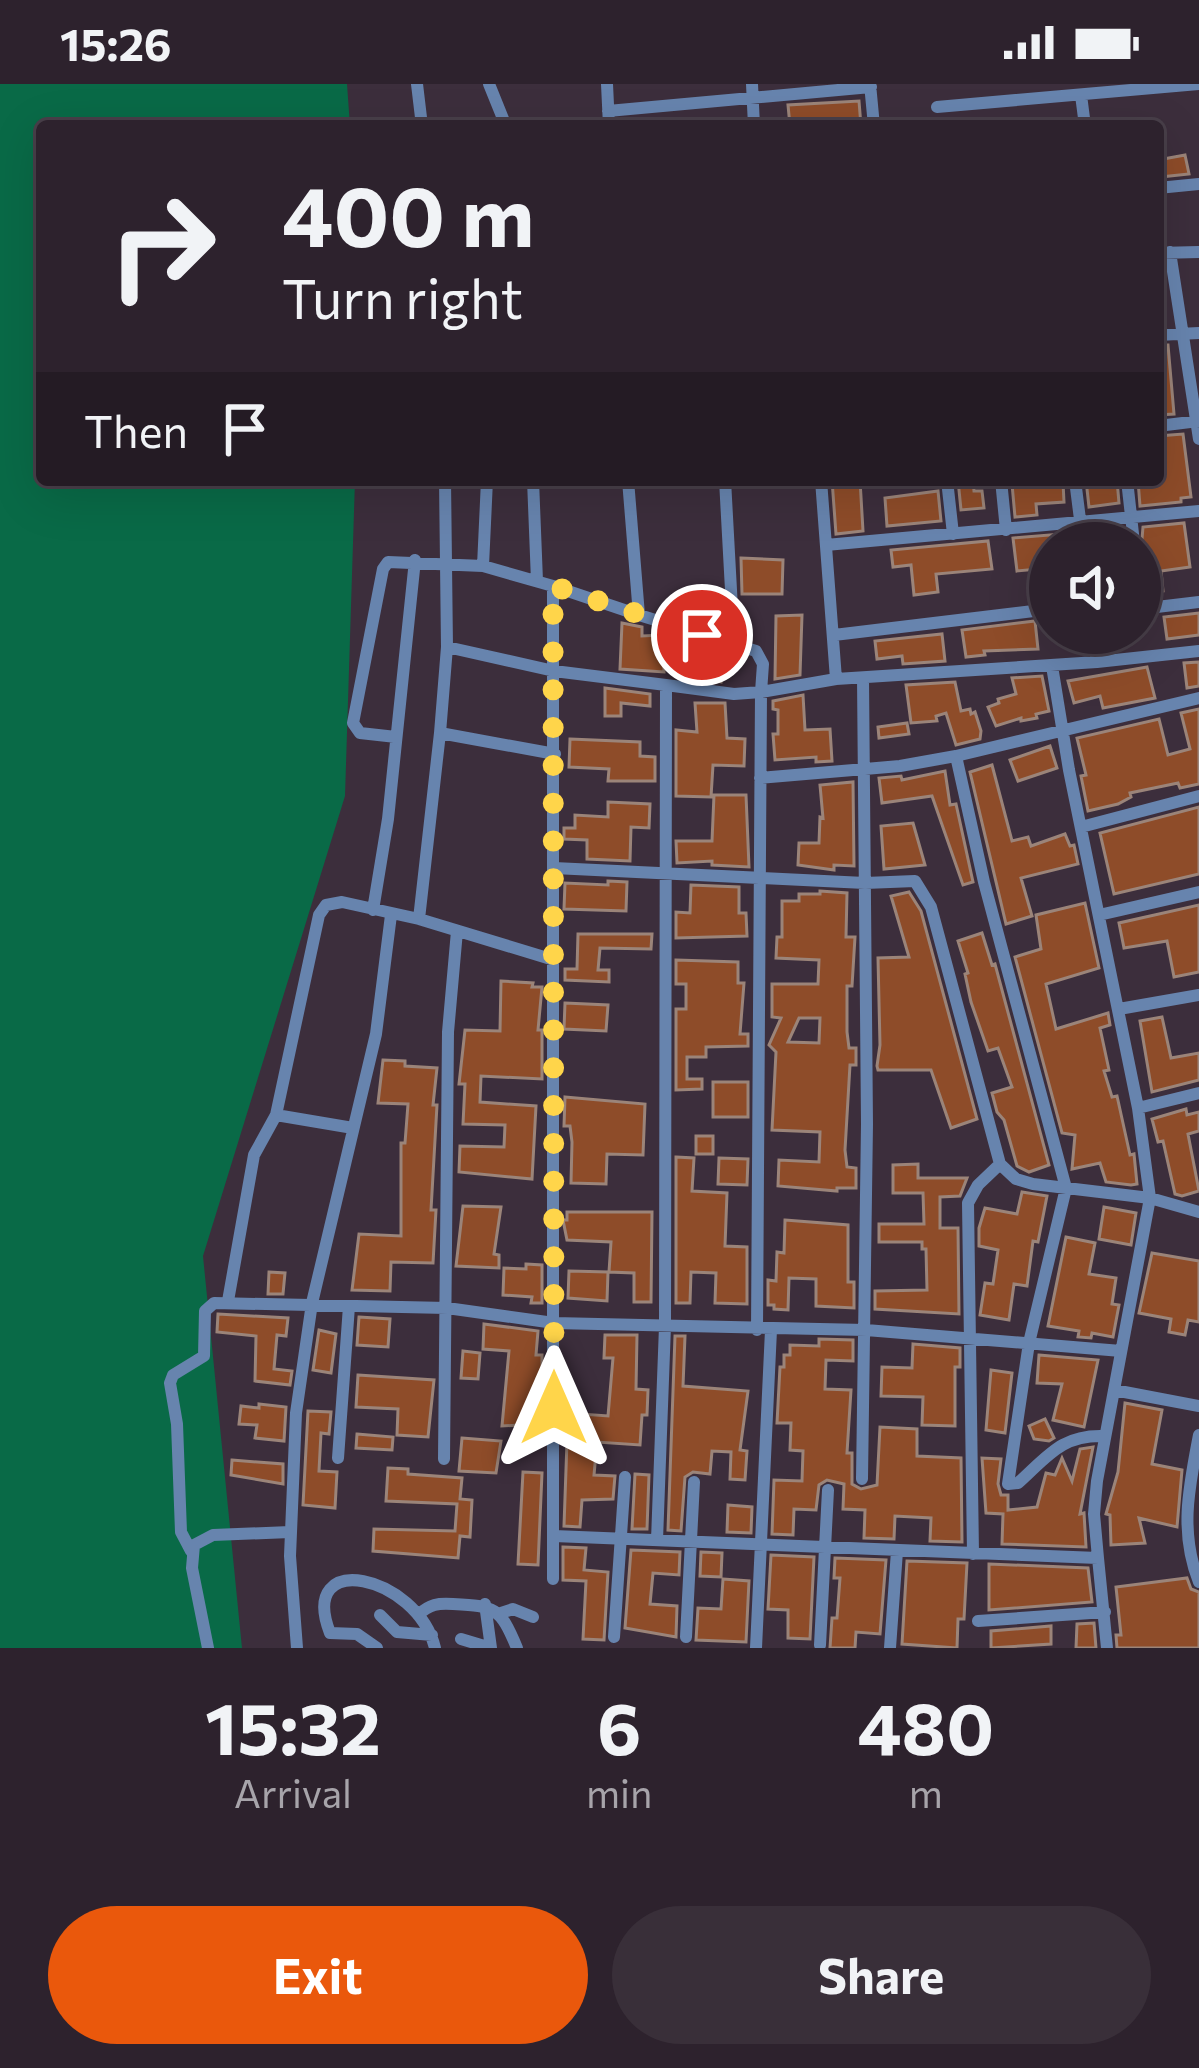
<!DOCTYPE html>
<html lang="en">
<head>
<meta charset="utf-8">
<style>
  body { margin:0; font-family:Commissioner,sans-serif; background:#392f39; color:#f1f3f6; height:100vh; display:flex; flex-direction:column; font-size:45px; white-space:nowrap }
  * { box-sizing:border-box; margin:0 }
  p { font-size:39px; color:#a7a4aa }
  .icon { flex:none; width:66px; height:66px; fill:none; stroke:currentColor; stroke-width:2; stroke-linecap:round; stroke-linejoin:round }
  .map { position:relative; height:1564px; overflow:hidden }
  .panel { display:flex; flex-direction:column; background:#2d222d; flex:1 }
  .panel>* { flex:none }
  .top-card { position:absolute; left:36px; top:36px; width:1128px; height:366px; border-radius:12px; box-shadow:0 12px 48px #0002,0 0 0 3px #483f49; background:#2d222d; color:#f1f3f6; overflow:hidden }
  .fabs { position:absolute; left:1029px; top:438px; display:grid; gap:24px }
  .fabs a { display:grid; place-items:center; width:132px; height:132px; border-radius:50%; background:#2d222d; box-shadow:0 12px 48px #0002,0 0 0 3px #483f49; font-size:60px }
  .pin { position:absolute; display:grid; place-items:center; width:102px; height:102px; color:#fff; margin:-51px; border:6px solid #fff; border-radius:50%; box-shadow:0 3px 12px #0007 }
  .me { position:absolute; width:132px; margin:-66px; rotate:0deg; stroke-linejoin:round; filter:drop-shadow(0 0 9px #0008) }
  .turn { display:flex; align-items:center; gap:42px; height:252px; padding:0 48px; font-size:54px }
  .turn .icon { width:156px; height:156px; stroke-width:2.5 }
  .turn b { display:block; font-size:84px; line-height:102px }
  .then { display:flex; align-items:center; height:114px; padding:0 48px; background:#0003; gap:24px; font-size:45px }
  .eta { display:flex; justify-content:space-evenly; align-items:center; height:204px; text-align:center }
  .eta b { font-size:72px; font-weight:700; line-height:84px }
  .button { display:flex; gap:24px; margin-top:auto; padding:24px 48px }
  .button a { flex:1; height:138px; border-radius:72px; background:#ea580c; color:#fff; font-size:48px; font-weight:700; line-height:138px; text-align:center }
  .button a+a { background:#392f39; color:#f1f3f6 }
  .status { display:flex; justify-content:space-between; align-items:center; height:84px; padding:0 60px; background:#2d222d; direction:ltr }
  .status svg { height:33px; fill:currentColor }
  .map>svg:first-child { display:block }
</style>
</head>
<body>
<div class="status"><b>15:26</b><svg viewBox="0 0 49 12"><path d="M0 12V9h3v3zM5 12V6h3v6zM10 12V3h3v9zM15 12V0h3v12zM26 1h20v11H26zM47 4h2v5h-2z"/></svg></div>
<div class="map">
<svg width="1199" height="1564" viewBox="0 0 1199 1564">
  <rect width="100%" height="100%" fill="#3c2e3c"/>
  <!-- green -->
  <path fill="#096a47" d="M0,0H347L350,42H42V396H355L345,712L203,1172L242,1564H0Z"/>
  <!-- building -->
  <path fill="#8e4c29" stroke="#9b8479" stroke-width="3" fill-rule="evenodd" d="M859,17L861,42H790L788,21Z
    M1185,71L1189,90L1160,93L1158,76Z
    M1158,261H1168L1174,330L1158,331Z
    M1183,350L1191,413L1181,414V418L1140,422L1138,396H1158V352Z
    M832,396H860L863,447L836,450Z
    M958,396H973L974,407H982L984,424L961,426Z
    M1086,396H1117L1119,419L1089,423Z
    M1063,398L1064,418L1036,420L1037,431L1015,433L1012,400Z
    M938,407L941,437L887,442L885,414Z
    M1184,439L1190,483L1161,487L1163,507L1146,509L1141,467L1143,443Z
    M1061,450L1062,459H1050V484L1017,487L1013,454Z
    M988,457L992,485L936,490L938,508L914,511L911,481L893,483L891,466Z
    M741,474L783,476L782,510H742Z
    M1199,529V551L1167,555L1164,533Z
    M802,531L800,591L775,595L776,532Z
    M1035,537L1038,565L984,567L985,571L966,573L962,546Z
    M622,539L642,543V552L663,551L664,588L620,585Z
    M942,550L945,577L903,580L902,572L877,575L875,557Z
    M696,567H722L721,598L696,594Z
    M1199,578V602L1187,604L1184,579Z
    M1147,583L1155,614L1103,624L1100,612L1074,619L1068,597Z
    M1042,592L1049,627L1036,630L1037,634L1021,637V634L996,642L988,623L999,619L998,615L1016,610L1012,594Z
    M955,598L961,627L970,625L971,630L975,628L981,647L980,655L956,661L946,629L936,632L937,637L911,639L906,601Z
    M605,604L650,610V622L621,619V632H605Z
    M803,611L805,646L830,645L832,677L816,678V673L775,676L773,650H778V626L773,625V617Z
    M695,619H725L727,654L745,655L744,682L713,681L711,713L676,712V646L697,648Z
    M1199,625V700L1180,704L1178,699L1130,709L1131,713L1118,720L1088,727L1081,692L1086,691L1077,654L1159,635L1168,671L1190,665L1181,629Z
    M907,639L909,650L879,654L878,643Z
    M570,655L640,658V672L655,673V697H608L609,685L569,683Z
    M1050,662L1057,684L1018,697L1010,676Z
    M992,681L1012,757L1028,753L1031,762L1065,750L1070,762L1074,761L1078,780L1021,794L1032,832L1006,840L970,688Z
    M945,687L950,721L956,720L973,798L963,801L932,712L882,719L879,694L901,692L902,696Z
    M853,698L854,782L834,781V786L798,781L799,759H819L820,733L823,734L820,701Z
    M714,711H746L749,783L712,781V777L677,779L676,757H712Z
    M608,718L650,720L649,744L631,743L630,777L587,775V756L564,755V744H575V731L608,733Z
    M1199,723V790L1114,810L1100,749Z
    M913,739L925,781L884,785L881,742Z
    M608,797L627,798L626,827L564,825L565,799L608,801Z
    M691,801L739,803V829H746L747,852L676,854V828L690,829Z
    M820,807L847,809L846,853H855L852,902H847V948L849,964H856V981H850L845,1066L847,1083L856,1084V1104H837V1107L778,1102L779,1076L819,1078L820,1048L772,1046L776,968L769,961L781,934L772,933V900H818L819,876L776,874L777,853H782V817H799V810H820ZM799,934H820L819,959L788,958Z
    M909,808L921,827L977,1035L951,1044L931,986H878L877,982L880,961L878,874L909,873L891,812Z
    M1085,819L1099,884L1046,900L1056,945L1108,929L1110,941L1100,944L1109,986L1104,987L1112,1013L1117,1012L1130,1071L1134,1070L1137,1100L1131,1101L1106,1098L1100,1079L1072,1085L1075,1051L1062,1049L1015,873L1041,865L1036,831Z
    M1199,821V888L1174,893L1167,857L1124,864L1119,839Z
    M982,849L992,881L995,880L1049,1081L1029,1088L1017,1082L1004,1036L997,1028L992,1009L1012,1003L998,964L988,967L971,918L965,890L968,889L958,857Z
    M578,850H652L651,865L600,864L598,886H609V898L565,896V885H577Z
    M676,876L738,878V899H744L740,950H748V962L706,963V973H687V995H702V1005L676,1006V925H686V900H676Z
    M501,897L533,899L532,903H542L538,946H542V995L481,992L480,1018L536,1022L532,1095L459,1088L460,1062L504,1063L505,1041L463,1040L465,1000H459L465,946L500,947Z
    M565,919L608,921L606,947L564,945Z
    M1162,933L1171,974L1199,969V996L1152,1008L1140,937Z
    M383,976L405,977V982L437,984L433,1021H437L431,1126H436L433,1179L391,1178L390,1207L352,1206L359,1150L401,1152V1059H405L408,1020L378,1019Z
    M713,998H748V1033H713Z
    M565,1013L645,1020L643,1071L607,1070L606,1100L571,1099L572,1058L570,1042H564Z
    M1186,1025L1187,1031L1199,1028V1047L1188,1050L1199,1107L1182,1112L1175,1110L1163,1057L1158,1058L1152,1035Z
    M696,1052H713V1070H696Z
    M676,1073L694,1074L692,1107L727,1109L725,1162L747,1163V1220L715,1219L716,1189L691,1188L690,1219H676Z
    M719,1074L748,1075L747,1101L718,1100Z
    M918,1080V1094H967L960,1112L940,1113V1144H958L959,1230L875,1225V1207L927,1206L926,1165H922V1158H879V1140H924L923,1109H893V1081Z
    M1022,1108L1047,1112L1038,1158L1033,1157L1027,1202L1014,1200L1009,1236L980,1231L985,1199L993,1200L998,1166L979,1162V1144L985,1124L1017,1130Z
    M463,1122L501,1123L494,1170L499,1171V1184L456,1182Z
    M1104,1123L1136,1129L1131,1161L1099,1155Z
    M567,1128H652L651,1218H634V1189L609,1188L611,1158L567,1156L563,1136H567Z
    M785,1136L848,1141V1198H854V1224L816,1222V1195L789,1194L788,1226L774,1225V1221H768V1196L776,1197L777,1168L784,1169Z
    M1066,1153L1095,1159L1089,1190L1116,1194L1112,1220L1119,1221L1113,1253L1092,1249L1091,1254L1078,1253L1079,1247L1048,1242Z
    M1152,1169L1199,1177V1238L1188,1236L1185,1251L1169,1248L1171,1235L1139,1229Z
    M526,1180L542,1181V1219H531L532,1213L503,1211L504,1184L526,1185Z
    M569,1187L608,1188L607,1217L568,1214Z
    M269,1188L285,1189L283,1210H268Z
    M218,1230L288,1234L286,1252L277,1251L274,1285L292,1287L290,1301L255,1297L256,1252L217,1248Z
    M359,1233L390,1235L388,1263L357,1261Z
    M484,1240L538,1247L536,1271H542V1296L537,1295L536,1340L502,1342L509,1267L483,1265Z
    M319,1246L336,1250L331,1289L313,1286Z
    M605,1251H637L636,1305L648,1306L647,1331H642L640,1361L597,1358L594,1391L615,1392L613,1415L582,1416L580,1443L564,1442L568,1329L608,1332L613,1274H604Z
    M675,1252H685L683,1302L748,1307L740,1366L747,1367L745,1396L730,1395L731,1368L712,1367L710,1390L693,1388L685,1393L681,1447L668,1446Z
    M819,1255L853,1256V1277L826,1276L825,1305L851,1306L847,1369H852V1400L861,1405L877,1401L880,1343L917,1345V1372L961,1374L962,1458L930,1457L931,1434L895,1432L894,1455L864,1454L865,1426L843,1425L844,1400L827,1396L819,1401L816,1426L794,1425L793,1451L772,1450L774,1396L802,1397L803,1367L790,1366L791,1339H777L780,1283H784V1271H790V1261L819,1262Z
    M913,1260L960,1264V1283H955V1342L922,1341L923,1313L881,1312L882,1283L912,1284Z
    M463,1267L480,1269L478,1295L461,1294Z
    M1039,1271L1098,1276L1084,1343L1053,1336L1062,1300L1037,1299Z
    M991,1286L1012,1289L1005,1349L986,1346Z
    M358,1291L434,1296L428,1353L397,1351L398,1325L356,1323Z
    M1125,1319L1162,1326L1152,1380L1182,1386L1177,1443L1139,1434L1145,1459L1111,1461L1110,1431L1106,1430L1118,1388Z
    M259,1320L286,1323L284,1357L255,1354L257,1341L239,1340L241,1322L259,1324Z
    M308,1327L331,1328L329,1350L321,1349L319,1387L337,1388L335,1424L303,1421Z
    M1045,1335L1054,1354L1049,1357L1034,1355L1029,1342Z
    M357,1350L393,1353L392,1366L356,1364Z
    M462,1354L501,1357L496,1389L459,1387Z
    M1093,1363L1080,1430L1084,1429L1086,1463L1002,1460L1003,1430L986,1429L982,1374L1001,1375L998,1400L1001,1411H1008V1426L1037,1423L1046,1389L1055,1391L1062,1374L1072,1397L1080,1365Z
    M232,1376L283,1380V1400L231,1391Z
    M388,1384L408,1385V1390L462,1394L460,1415L472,1416L470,1453L460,1452L458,1474L373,1467L374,1445L455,1447L457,1420L386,1417Z
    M523,1388L542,1389L538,1481L518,1480Z
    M635,1390L649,1391L647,1445H632Z
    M728,1421L752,1423L751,1449L727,1448Z
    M563,1463L586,1464L584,1486L608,1488L604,1556L583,1555L586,1497L563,1496Z
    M631,1466L680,1468L679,1491L653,1489L650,1520L677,1522L676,1553L625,1544Z
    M701,1468L722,1469L721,1493L700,1492Z
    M771,1471L814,1473L810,1555L788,1554V1526L768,1525Z
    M835,1474L886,1476L880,1550L856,1548L855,1564H830L832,1534H837L840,1494H834Z
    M907,1477L967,1479L964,1535H958L957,1564L902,1560Z
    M989,1480L1088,1484L1092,1518L989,1526Z
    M1187,1494L1191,1505L1199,1508V1564H1117L1116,1551H1121L1116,1503Z
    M723,1495L749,1497L746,1558L696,1556L698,1524L721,1525Z
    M1094,1539L1096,1564H1076L1077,1540Z
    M1051,1542V1560L991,1564V1547Z"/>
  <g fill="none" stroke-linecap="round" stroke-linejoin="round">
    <!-- street -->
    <path stroke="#6784ae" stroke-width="12" d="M417,0L422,42
      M489,0L506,42
      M607,0L609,42
      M752,0L754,42
      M870,0L874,42
      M1081,11L1085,42
      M937,23L1199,0
      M608,27L871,3
      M1158,104L1199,100
      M1170,168L1199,355
      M1158,169L1199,168
      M1158,251L1199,249
      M1158,342L1199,337
      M533,396L537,497
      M725,396L734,561
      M821,396L836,595
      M947,396L953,450
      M1001,396L1006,446
      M1075,396L1083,459
      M1127,396L1134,459
      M826,461L1199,427
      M483,482L487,396
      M1140,525L1199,518
      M639,531L756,567L763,580L761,608L836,595L1097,578L1093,549
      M834,551L1050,525
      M447,563L554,587L666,601
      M1097,578L1199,567
      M440,649L447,563L445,396
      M396,653L360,649L353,639L383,485L388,478L483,482L553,502
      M956,672L984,798L1066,1104L1029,1259L1008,1400L1018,1399C1048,1372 1062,1350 1105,1352
      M760,694L900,682L956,672L1199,614
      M1081,743L1199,712
      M554,784L865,799L915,797L931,823L1000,1080L1016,1095L1033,1100L1150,1114L1199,1128
      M373,826L388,735L415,476
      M1099,831L1199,808
      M554,876L419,835L440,649L555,670
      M1119,925L1199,911
      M1138,1024L1199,1009
      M353,1044L276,1031L319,831L326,821L342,818L419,835
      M228,1217L254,1071L276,1031
      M1114,1306L1199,1322
      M1199,1351C1189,1403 1179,1448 1199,1498
      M338,1374L349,1222
      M444,1375L448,948L457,847
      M862,1395L867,1040L863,594
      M554,1452L1098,1474L1094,1430L1097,1397L1150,1114L1138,1024L1069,686L1052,582
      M657,1456L665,1242L666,601L734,610L761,608L757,1246
      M191,1467L181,1448L177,1340L170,1299L173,1291L204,1272L205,1227L214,1219L447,1224L554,1239L866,1246L1121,1267
      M973,1470L968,1119L978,1101L1000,1080
      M1098,1474L1107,1564
      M553,1495V502L639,531L628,396
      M498,1530L513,1525L533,1533
      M380,1531L397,1548L432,1551
      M418,1531C430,1520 438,1519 453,1520C495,1522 500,1523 517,1564
      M978,1537L1105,1528
      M614,1553L625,1393
      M686,1553L694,1398
      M461,1555L491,1564L485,1520
      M820,1561L828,1406
      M208,1564L192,1484L194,1461L213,1451L290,1448
      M297,1564L290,1472L296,1329L312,1219L376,950L391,831
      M377,1564L357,1550L330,1549C297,1464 417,1491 435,1564
      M756,1564L771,1246
      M890,1564L897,1467"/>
  </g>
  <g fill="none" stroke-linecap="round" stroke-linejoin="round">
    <!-- route -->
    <path stroke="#ffd54a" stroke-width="21" stroke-dasharray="0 37.8" d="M554,1324L553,502L702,551"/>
  </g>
</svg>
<div class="fabs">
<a><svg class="icon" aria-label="sound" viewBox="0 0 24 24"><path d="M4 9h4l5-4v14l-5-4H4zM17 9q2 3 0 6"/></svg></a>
</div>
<div class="pin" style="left:702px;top:551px;background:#d93025"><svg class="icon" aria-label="arrive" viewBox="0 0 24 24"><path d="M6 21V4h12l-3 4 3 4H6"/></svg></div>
<svg class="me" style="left:554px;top:1324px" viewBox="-20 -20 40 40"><path d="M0-17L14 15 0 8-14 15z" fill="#ffd54a" stroke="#fff" stroke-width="4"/></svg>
<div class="top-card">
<div class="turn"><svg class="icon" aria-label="right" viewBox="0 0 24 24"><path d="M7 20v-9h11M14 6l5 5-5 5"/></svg><div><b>400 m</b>Turn right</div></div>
<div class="then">Then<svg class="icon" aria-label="arrive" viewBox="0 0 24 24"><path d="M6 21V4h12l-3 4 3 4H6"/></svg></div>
</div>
</div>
<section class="panel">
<div class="eta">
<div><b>15:32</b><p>Arrival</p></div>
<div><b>6</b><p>min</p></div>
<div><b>480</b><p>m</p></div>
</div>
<div class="button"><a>Exit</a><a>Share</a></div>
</section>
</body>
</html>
